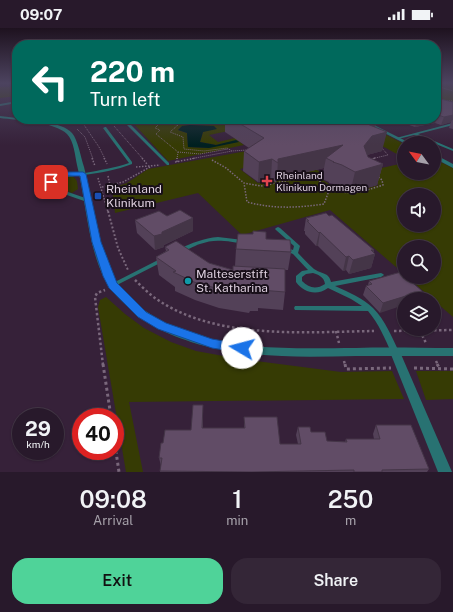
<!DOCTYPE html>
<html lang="en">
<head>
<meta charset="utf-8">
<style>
  body { margin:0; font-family:"Public Sans",sans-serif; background:#342637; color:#f1f3f6; height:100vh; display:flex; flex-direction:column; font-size:15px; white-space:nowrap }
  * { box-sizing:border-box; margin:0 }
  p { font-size:13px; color:#a5a0a9 }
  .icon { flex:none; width:22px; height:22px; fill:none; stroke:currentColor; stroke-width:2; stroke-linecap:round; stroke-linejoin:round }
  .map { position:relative; height:444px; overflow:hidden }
  .side { display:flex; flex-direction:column; background:#28192b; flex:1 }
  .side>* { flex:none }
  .hud { position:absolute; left:12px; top:12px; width:429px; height:84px; border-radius:16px; box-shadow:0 1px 3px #0004,0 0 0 1px #443847; background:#00695c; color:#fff; overflow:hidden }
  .needle { width:26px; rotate:302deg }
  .fabs { position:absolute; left:397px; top:108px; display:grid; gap:8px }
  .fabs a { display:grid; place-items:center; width:44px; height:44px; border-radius:50%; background:#28192b; box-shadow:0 1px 3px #0004,0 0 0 1px #443847; font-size:20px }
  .speed { position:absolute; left:12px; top:380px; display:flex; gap:8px; font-size:20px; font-weight:700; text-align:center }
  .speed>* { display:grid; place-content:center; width:52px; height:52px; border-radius:50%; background:#28192b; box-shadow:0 1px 3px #0004,0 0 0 1px #443847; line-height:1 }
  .speed small { font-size:10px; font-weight:400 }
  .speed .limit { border:6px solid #d22; background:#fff; color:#111 }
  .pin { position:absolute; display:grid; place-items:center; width:34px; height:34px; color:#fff; margin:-17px; border-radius:8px; box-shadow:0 2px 6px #0006 }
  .me { position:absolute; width:44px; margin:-22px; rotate:278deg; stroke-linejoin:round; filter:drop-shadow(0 0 3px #0008) }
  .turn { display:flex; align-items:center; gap:14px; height:84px; padding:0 12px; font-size:18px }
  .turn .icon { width:52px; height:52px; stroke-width:2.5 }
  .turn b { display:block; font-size:28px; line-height:34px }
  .eta { display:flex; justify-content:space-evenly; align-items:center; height:68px; text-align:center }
  .eta b { font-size:24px; font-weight:600; line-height:28px }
  .primary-button { display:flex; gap:8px; margin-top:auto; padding:8px 12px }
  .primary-button a { flex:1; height:46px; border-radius:16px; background:#4fd399; color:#111; font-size:16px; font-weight:600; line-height:46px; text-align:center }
  .primary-button a+a { background:#342637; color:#f1f3f6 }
  .status { display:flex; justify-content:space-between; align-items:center; height:28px; padding:0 20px; background:#28192b; direction:ltr }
  .status svg { height:11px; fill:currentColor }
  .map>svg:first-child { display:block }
</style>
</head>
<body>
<div class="status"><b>09:07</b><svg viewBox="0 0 49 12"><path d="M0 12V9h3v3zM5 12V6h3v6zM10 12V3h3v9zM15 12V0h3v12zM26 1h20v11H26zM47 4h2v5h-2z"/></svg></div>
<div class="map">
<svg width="453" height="444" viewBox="0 0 453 444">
  <rect width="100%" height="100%" fill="#362139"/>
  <!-- green -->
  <path fill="#363b04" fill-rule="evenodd" d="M436,55H453V75L436,73Z
    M17,58V68L0,70V59Z
    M160,91H223L238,101L209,107L218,114L235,110L244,117L168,133L133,95ZM190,97L214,98L203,104L200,114L216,117L230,114L209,120L188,119L187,105L178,102L182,98Z
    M375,101L404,116V130L386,120L356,107Z
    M252,122V138L240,141L258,155L271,152L273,153L292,148L287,145L312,139L327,148L320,150L335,160L339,158L350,165L379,157L368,151L377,141L404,135V145H434V131L453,140V289L407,249H434V219H404V246L330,182L242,207L198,165L115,185L112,160L127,155L148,141ZM404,167H434V197H404Z
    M68,148C78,149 77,153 78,161L72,165L59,159L56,156L60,151Z
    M106,269L125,286L144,300L171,314L196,323L240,331L341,344L392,343L404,371L129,374L143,444H126L98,279L100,272Z
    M416,343H453V371L426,372Z"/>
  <!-- water -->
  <path fill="#002020" d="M190,97L214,98L217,101L203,104L200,114L216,117L236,112L239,114L209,120L188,119L187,105L178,102L182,98Z"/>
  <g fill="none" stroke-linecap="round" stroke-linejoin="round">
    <!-- path-far4 -->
    <path stroke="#7a687c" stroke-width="1" stroke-dasharray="1 1" stroke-linecap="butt" d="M436,58L453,63
      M447,73H453
      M80,91L99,119L105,131
      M114,98L143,131
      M77,101L85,109L93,131
      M178,124L200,126L228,121
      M177,131L178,124L156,106L160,102L155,100L160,95L178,97L170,104L183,109L184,121L204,123L227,120L232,123
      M190,131L232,123L247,122
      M371,131L388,127L381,119"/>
    <!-- path-far3 -->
    <path stroke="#7a687c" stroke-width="1.5" stroke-dasharray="1.5 1.5" stroke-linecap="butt" d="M92,130L95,138
      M104,130L107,136
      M142,130L147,136
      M371,131L375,130
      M212,132L226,140L244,155
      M175,134L196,130
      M177,134V130
      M136,139L160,137
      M108,148L110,157
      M305,149L318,152L330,160L324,176C297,180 273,181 247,174L244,155L261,158Z
      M98,150L108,184
      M102,159L123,154L150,139
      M330,160C348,169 365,163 383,157L382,152L377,148"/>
    <!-- path-far2 -->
    <path stroke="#7a687c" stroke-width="2" stroke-dasharray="2 2" stroke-linecap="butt" d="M108,183L118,220L128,242"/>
    <!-- path-far1 -->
    <path stroke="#7a687c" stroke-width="2.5" stroke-dasharray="2.5 2.5" stroke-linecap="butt" d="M135,252C142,259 150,267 158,272C217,312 306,304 374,303
      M336,303L339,315
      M394,303L453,302
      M420,303L426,315
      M344,333L345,337
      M436,333L438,337
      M103,337L95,269L97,265L105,262"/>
    <!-- path -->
    <path stroke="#7a687c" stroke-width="3" stroke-dasharray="3 3" stroke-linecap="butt" d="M103,336L111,389
      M345,336L346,341L391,340
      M437,336L440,341
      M414,340L453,341
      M115,417L119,444"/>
    <!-- service -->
    <path fill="#287272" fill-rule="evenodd" d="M17,73V75L0,78V76Z
      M47,91H52L43,95L40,94Z
      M127,95H129L169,135V137H167L127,97Z
      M453,95V97L418,106L453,121V123L414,107L398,111L396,110Z
      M105,99H106L132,134V136C117,142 100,145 83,147C72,149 63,148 53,154L54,157L68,164L91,172V174H87L64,166L50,159L49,154C59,145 72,147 85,145C100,142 115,140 129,135L103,100Z
      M278,199L280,200L299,217L300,218L298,225C303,230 308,236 314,241C321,246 329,244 331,254L381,245L383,246L384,247L381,249L335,258C348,264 363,270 373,280C385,292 392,309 399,324L398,326L395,327L392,326C385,311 379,296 368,283L295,282L294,280L295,278H362L351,271L328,260C317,268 304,265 296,254V248L302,243L308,242L293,226L283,222L282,221L285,219L293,222L294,218L276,202L275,201L276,200ZM313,245C319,247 324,249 325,256C316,262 309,260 302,253V249L306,246Z
      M218,209L243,212L246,214C241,217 231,213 224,213C216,212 208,213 200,216C193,218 186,224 179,223L178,222L179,221C192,215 204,210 218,209Z
      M162,230L165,232L164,233L115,258H111L110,257L111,256Z"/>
    <!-- minor -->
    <path fill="#287272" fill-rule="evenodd" d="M357,91H362L410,115H404Z
      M434,126L453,136V140L434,130Z
      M395,320L399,321L400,324L452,444H438L390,324L391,321Z"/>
    <!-- tertiary -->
    <path fill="#287272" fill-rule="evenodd" d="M0,88L17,90V91C31,91 62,94 72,105C78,112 81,130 84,139C94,176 95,226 118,258C127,271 144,282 158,291C214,325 292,320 356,320C388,319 421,320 453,320V328C421,328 388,328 356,328C301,329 245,331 191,314C177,309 162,304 150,295C137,287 123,276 113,264C88,232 87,176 77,137C75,128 74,113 67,106C55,94 17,92 0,90Z"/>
  </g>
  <!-- wall -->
  <path fill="#534158" d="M436,70L453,74V101L449,100L451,94L441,97L435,95L415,99L392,91H436Z
    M225,91H377L375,100L382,123L367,127L368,129L383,136L377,157L350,165L338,157L329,155V154L322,151L324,140L277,151L276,155L271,151L258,154L243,143L244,123L249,120L225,104Z
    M167,188L193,190V203L164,217V219L155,222L137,205L135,192Z
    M306,190L374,222V225L375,226L371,240L349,246L346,242L343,243L318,218H316L305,206V203H304Z
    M266,211L291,224L288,242H285V264L283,282L258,280V283H250L249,285L219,280L195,272L175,263V259L159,247L156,229L166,223L165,219L209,235L233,242L235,238L236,221Z
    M401,244L380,285L363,267L366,258L368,257L369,253Z
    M203,377V400H244V389L280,416H298L296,407L298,399L311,404L327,413L345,414L346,411H374L373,406L376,397L429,441L427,444H160L161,438L159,430L163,415L191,402Z"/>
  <!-- shaded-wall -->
  <path fill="#443547" d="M436,87H438L435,95L415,99L418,92L436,91Z
    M453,87V92H452L451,94L441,97L444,89Z
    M355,91H377L374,103Z
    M387,104L382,123L367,127L364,118L372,108Z
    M343,117L334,134L326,130L324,140L277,151L278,131Z
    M272,131L271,151L258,154L259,134Z
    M383,136L377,157L350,165L355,144Z
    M193,190V203L164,217V219L155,222L154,208Z
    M320,204L318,218H316L319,205Z
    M371,222H374L373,227L375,226L371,240L349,246L353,232Z
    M349,228L346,242L343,243L346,229Z
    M422,263L419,271H404V277L380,285L383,275Z"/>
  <!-- building -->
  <path fill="#614c66" stroke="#443547" d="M436,70L453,74V87L444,89L438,87H436Z
    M232,91H355L387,104L372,108L364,118L368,129L383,136L355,144L342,137L333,134H334L326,130L343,117L278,131V135L272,131L259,134L244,123L264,110Z
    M180,182L193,190L162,204V206L154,208L135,192L159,183L167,188Z
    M326,185L329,188L332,187L374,222H371L375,226L353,232L349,228L346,229L320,204L319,205L307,193H309L306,190Z
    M253,203L266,204V211L290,212L291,224L236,221L238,206H253Z
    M176,213L209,235L233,242V238L285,241V264L260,262L259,265L251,264L250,266L219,261L194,254L173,244L176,243L156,229L169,222L165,219Z
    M401,244L404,247V249H406L422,263L383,275L366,258L372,256L369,253Z
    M193,377H203L202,400H245L244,389H277L280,416H301L298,399H310L311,404H325L327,413L347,414L346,411H380L376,397H411L429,441L382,442V444H354V442L251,444L160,443L162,430H159L161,415H163L165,402H191Z"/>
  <!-- sky -->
  <linearGradient id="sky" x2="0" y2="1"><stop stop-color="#1e121f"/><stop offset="0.47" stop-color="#4c435f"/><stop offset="1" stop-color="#4c435f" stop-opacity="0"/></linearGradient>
  <rect width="453" height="117" fill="url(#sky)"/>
  <!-- route -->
  <path fill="#1a73e8" stroke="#114b97" d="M67,144H83L86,146L101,214L117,255L146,284L166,295L212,311L246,317L248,320L246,324L242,325L212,320L158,301L138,289L109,260L103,248L92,214L80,148H67L51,156L48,154L55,148Z"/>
  <!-- markers -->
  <path fill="#e0444e" stroke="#180f19" stroke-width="1.5" d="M265 147h4v4h4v4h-4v4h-4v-4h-4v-4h4z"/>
  <rect fill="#1a4fb4" stroke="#180f19" stroke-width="1.5" x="94" y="164" width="8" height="8" rx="2"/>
  <circle fill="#0f9aa8" stroke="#180f19" stroke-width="1.5" cx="188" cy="253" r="4"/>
  <g text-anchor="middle" stroke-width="4" stroke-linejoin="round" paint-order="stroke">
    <!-- far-poi labels -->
    <g font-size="10" fill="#ded0df" stroke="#180f19" text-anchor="start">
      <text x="276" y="151">Rheinland<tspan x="276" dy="12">Klinikum Dormagen</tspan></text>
    </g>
    <!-- poi labels -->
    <g font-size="12" fill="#ded0df" stroke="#180f19" text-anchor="start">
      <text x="106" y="165">Rheinland<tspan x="106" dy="14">Klinikum</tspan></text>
      <text x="196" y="250">Malteserstift<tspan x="196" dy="14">St. Katharina</tspan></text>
    </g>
  </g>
</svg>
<div class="fabs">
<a><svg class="needle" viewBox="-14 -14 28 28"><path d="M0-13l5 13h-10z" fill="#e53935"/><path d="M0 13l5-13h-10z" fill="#a5a0a9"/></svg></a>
<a><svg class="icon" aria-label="sound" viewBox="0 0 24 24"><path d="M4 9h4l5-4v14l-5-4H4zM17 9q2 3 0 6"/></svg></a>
<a><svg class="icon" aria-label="search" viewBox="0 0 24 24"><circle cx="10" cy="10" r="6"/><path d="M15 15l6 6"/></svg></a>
<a><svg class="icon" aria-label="layers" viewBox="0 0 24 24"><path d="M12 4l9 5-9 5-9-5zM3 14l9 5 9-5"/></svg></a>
</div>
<div class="speed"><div>29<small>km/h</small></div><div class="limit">40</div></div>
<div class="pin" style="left:51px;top:154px;background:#d93025"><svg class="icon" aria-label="arrive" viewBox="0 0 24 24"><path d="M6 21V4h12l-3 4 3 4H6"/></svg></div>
<svg class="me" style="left:242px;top:320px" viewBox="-20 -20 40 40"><circle r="19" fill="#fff"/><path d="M0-13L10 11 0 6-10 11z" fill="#1a73e8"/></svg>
<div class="hud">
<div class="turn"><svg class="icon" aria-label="left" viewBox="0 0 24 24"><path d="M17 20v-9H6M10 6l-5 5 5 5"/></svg><div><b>220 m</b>Turn left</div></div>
</div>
</div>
<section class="side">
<div class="eta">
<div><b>09:08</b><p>Arrival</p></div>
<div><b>1</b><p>min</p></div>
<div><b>250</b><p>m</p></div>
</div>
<div class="primary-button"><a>Exit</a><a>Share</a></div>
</section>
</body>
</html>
